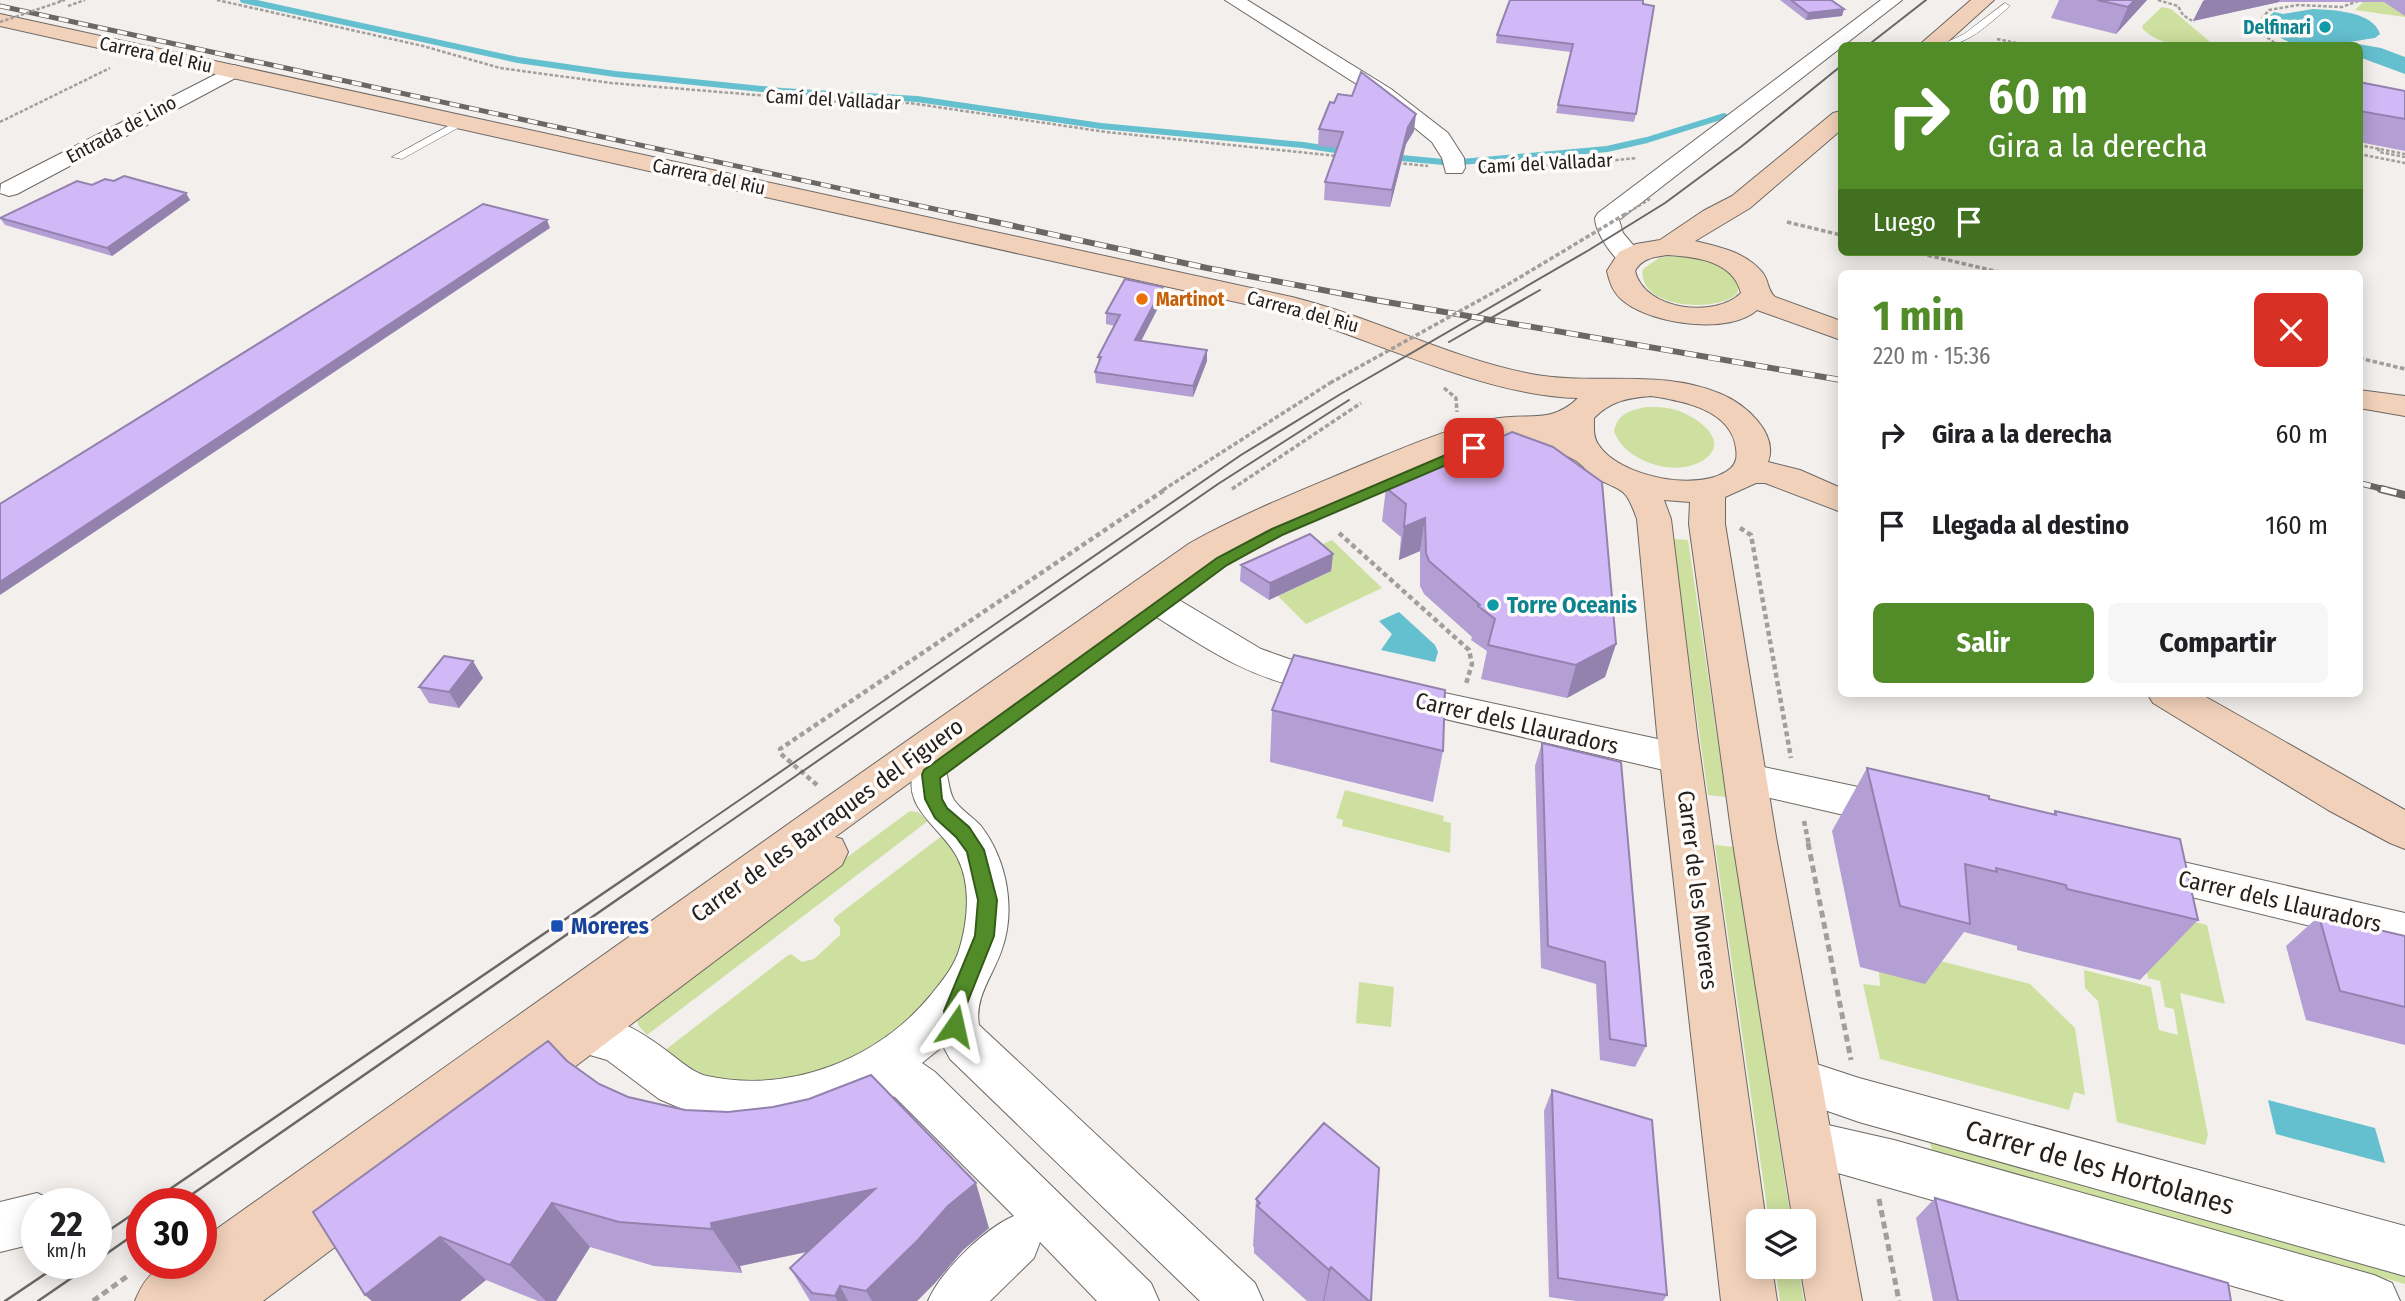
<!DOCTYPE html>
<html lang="es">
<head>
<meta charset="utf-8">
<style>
  body { margin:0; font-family:"Fira Sans Condensed",sans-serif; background:#f6f6f6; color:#202124; height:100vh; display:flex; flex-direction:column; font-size:26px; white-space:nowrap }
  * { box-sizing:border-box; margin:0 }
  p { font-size:23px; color:#757577 }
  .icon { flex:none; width:38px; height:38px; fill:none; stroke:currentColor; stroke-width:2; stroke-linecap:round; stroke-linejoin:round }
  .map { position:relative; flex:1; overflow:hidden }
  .sheet { position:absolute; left:1838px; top:270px; width:525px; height:427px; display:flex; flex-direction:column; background:#fff; border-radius:10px; box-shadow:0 4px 18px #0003 }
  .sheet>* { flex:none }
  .top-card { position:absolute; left:1838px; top:42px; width:525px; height:214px; border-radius:10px; box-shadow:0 4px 18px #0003; background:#528c28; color:#fff; overflow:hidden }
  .buttons { position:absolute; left:1746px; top:1209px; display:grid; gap:14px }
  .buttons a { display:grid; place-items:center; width:70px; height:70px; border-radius:10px; background:#fff; box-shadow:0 4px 18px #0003; font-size:35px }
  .speed { position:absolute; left:21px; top:1188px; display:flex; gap:14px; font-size:35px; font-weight:700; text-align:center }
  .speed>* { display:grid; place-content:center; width:91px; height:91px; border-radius:50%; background:#fff; box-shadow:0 4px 18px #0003; line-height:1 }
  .speed small { font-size:18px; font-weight:400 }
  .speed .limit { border:10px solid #d22; background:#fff; color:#111 }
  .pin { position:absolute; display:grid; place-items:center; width:60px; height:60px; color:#fff; margin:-30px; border-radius:14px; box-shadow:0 4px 10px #0006 }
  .me { position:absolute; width:77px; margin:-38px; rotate:11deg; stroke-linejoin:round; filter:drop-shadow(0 0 5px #0008) }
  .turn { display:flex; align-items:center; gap:24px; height:147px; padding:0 35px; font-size:32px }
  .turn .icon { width:91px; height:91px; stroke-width:2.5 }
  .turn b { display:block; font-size:49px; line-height:60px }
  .then { display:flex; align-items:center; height:66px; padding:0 35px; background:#0003; gap:14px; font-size:26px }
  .round { display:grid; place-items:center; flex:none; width:74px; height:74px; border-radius:10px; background:#f6f6f6 }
  .summary { display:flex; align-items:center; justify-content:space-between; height:119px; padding:0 35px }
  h1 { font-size:42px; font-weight:700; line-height:52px; color:#528c28 }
  .primary-button { display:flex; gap:14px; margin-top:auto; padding:14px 35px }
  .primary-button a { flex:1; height:80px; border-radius:10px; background:#528c28; color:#fff; font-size:28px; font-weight:700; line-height:80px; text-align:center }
  .primary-button a+a { background:#f6f6f6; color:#202124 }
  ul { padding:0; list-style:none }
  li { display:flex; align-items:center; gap:21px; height:91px; padding:0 35px }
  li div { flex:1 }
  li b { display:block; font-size:26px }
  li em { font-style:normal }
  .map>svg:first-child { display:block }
</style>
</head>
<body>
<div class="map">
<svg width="2405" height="1301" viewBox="0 0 2405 1301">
  <rect width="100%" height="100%" fill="#f2efec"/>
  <!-- green -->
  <path fill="#cde09f" d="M2405,0V17L2355,10L2364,1Z
    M2162,7L2171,9L2214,45C2188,46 2161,48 2142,28L2143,25Z
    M1672,256C1697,256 1728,261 1739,286L1737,294C1714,314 1636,307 1643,269L1659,258Z
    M1647,407C1657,407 1668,407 1679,411C1696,417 1731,440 1705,459C1678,479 1624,462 1614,431C1618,413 1631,410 1647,407Z
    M1672,539L1688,540L1726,797L1708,795Z
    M1332,540L1382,588L1306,624L1278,596L1331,571L1309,550Z
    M1345,790L1444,816L1443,821L1451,823L1450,853L1342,826L1343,820L1336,818Z
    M910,811L918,812L928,821L647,1035L638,1025L637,1018L643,1007Z
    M943,835C978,875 974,932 950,975C941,991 903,1029 888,1042C878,1050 814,1078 800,1080C784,1083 762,1086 747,1084C714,1081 690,1069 664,1051L787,956L791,954L802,962L814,959L840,935V927L834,921V918Z
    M1715,845L1734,847L1791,1221H1769Z
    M2154,912L2207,925L2225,1004L2180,993L2208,1135L2205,1145L2117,1122L2098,1001L2085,988L2084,970L2151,987L2159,1030L2178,1035L2174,1009L2165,1007L2160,981L2148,978L2140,932Z
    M1917,955L2030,984L2075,1028L2085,1095L2074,1092L2069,1110L1880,1059L1863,984L1880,986L1879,972Z
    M1359,982L1394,987L1391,1027L1356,1023Z
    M1929,1139L2405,1274V1284L1932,1150Z
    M1775,1267H1798L1804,1301H1780Z"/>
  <!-- water -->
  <path fill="#64bfcf" d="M2313,9C2332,10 2373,11 2380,34L2375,38C2343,42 2302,56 2275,34V21L2266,19L2274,12L2283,14Z
    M2358,44L2381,48L2405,57V74L2359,57V46L2348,45Z
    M1399,612L1435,645L1438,652L1435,662L1381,650L1392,634L1379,621Z
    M2268,1100L2375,1128L2385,1163L2276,1134Z"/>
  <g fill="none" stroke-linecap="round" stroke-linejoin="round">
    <!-- stream -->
    <path stroke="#64bfcf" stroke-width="6" d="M243,0L518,60L615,74L782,91L917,99L1101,126L1303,145L1348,152
      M1391,157L1443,162
      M1461,162L1607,149L1647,140L1724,116"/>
    <!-- lane casing -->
    <g stroke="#6c6966" stroke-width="1">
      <path id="lane" d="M2005,3L2010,6L2008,8C1987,25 1968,46 1939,46L1964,34Z
        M461,119L466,122L465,124L402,159L392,157Z"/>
    </g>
    <!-- street casing -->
    <g stroke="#6c6966" stroke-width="2">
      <path id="street" d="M1225,0H1247L1391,89L1448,133L1464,158L1465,168L1462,173H1446L1442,158L1432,142L1377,97Z
        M1881,0H1902L1619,220L1623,233L1644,258L1640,263C1635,265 1627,267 1622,263C1611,256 1595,231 1595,218L1598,213Z
        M234,65L241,67L244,71L241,75L17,194L9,196L0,193L1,184Z
        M1162,593L1174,597L1261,649L1289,659L1346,672L1351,681L1346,690C1331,695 1319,691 1304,688C1242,675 1203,646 1150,613L1145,605L1150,597Z
        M1398,683L1681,744L1694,749L1700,759L1694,769L1681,774L1385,705L1380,696L1385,687Z
        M930,760L943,764C949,775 948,790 954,800C961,810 973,817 981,826C1007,860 1016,909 1002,949C994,974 974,997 979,1025L1255,1283L1263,1301H1200L950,1059L943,1046L922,1063L935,1072L1151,1283L1159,1301H1097L1040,1242L1034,1258L990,1301H928C940,1272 985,1228 1014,1216L895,1097L886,1094L868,1096L802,1119L754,1125L708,1120L659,1099L607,1060L566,1048L560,1034L566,1020C602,1006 639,1030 667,1051C679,1060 693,1073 707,1076C789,1094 877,1060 930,996C942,981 955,966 960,947C968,920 971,885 958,859C944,828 895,806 917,764Z
        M1745,763L1896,795L1910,800L1916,811L1910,822L1896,827L1731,789L1726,778L1731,767Z
        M2144,853L2405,913V949L2130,882L2124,870L2130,858Z
        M1795,1057L1859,1078L2405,1226V1276L1859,1122L1779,1094L1772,1079L1779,1064Z
        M1806,1120L1894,1140L2374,1275L2392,1283L2400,1301H2285L1789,1159L1782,1143L1789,1127Z
        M37,1193L54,1201L56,1204H37V1243L0,1252V1202Z"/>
    </g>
    <!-- secondary casing -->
    <g stroke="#6c6966" stroke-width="2">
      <path id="secondary" d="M1971,0H1994L1943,46H1918Z
        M0,14L1292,297C1373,317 1449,358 1531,374C1595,386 1660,368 1721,394C1745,404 1779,433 1768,462L1800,470L1841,488V512L1765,483H1756L1725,497V524L1776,837L1862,1301H1806L1800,1267H1804V1222H1793L1732,837L1689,524L1690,502L1664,500L1671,519L1697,733L1766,1222H1759V1267H1772L1777,1301H1721L1657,733L1637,519C1625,486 1624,493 1596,478C1588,473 1583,465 1575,460C1556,449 1530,451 1509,446L1506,437L1458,449L1266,531L1216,559L835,837L842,839L848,852L842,865L532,1099L514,1106L496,1099L493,1091L382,1173L391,1192L383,1211L263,1301H135C150,1264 165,1264 201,1264V1240L801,815L1190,543C1244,513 1300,491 1357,467C1401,449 1445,429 1493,419C1528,412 1550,425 1578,398C1485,396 1375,340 1285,313L0,26ZM1651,396C1684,401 1731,410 1736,448C1737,456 1737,462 1731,468C1702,494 1618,477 1598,444C1593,436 1594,428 1594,418C1611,401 1627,398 1651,396Z
        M1841,111V130L1750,208L1695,241C1720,247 1745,252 1762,272C1769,280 1767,290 1775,297L1841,321V340L1757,310C1730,335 1654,324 1626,303C1614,295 1610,284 1607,271L1619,252L1636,244L1660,240L1703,211L1732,196L1833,113ZM1668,255C1697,257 1733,261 1741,293C1715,319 1644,310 1635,271C1642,258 1654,257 1668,255Z
        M2359,390L2405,396V416L2359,408Z
        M2147,693H2199L2405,810V849L2390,843L2328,810L2153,703Z"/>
    </g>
    <!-- path-far3 -->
    <path stroke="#a19e9c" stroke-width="2.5" stroke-dasharray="3.5 2" stroke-linecap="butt" d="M59,0H64
      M217,0L423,46L500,68L611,83L841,102L910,103L1106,132L1337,156
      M2158,0L2178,6L2183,15L2194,22
      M68,6L85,0
      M1997,39L2031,46
      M2279,46L2260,32L2258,23L2269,10L2298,5L2342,7L2361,0
      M0,122L110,68
      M2359,145L2405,154
      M2378,148L2379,152L2405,157
      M2359,154L2405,163
      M1398,163L1428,166
      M1478,167L1567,165L1637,158"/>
    <!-- path-far2 -->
    <path stroke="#a19e9c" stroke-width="3.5" stroke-dasharray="4.5 2.5" stroke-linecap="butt" d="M1787,222L1841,235
      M1914,252L2003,273
      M2359,358L2405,369
      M1444,388L1456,398L1457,412
      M1232,489L1361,403
      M1163,490L1330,383"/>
    <!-- path-far1 -->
    <path stroke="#a19e9c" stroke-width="4.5" stroke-dasharray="5 3.5" stroke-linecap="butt" d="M1740,528L1751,535L1791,758
      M1339,533L1469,650L1472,664L1466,684
      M817,785L781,754L780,749L1166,489
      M1804,821L1809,845"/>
    <!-- path -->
    <path stroke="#a19e9c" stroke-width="5" stroke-dasharray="7 4.5" stroke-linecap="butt" d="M1808,843L1851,1060
      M1879,1199L1899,1301
      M93,1301L129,1275"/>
    <!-- lane -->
    <use href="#lane" fill="#fff" fill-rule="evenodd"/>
    <!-- street -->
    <use href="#street" fill="#fff" fill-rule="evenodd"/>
    <!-- secondary -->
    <use href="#secondary" fill="#f2d1ba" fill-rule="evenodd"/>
    <!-- tram-far1 -->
    <path stroke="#6a6766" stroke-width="2" d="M1867,46L1926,0
      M1449,342L1540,290
      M674,845L1241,455L1339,395L1589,250L1665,203L1742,146L1841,66
      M696,845L1218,484L1349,400"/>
    <!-- tram -->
    <path stroke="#6a6766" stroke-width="2.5" d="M148,1204L677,843
      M178,1204L699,843
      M96,1239L142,1208
      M96,1261L142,1229
      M5,1301L60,1264
      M38,1301L92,1264"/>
    <!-- rail-far2 casing -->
    <g stroke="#6a6766" stroke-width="5">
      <path id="rail-far2" d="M0,6L962,215"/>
    </g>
    <!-- rail-far1 casing -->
    <g stroke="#6a6766" stroke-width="6">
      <path id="rail-far1" d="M954,213L1207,268L1375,300L1841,380
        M2359,483L2387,490"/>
    </g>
    <!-- rail casing -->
    <g stroke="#6a6766" stroke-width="8">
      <path id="rail" d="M2381,489L2405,495"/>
    </g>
    <!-- rail-far2 -->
    <use href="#rail-far2" stroke="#fffcfa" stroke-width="3.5" stroke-dasharray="10" stroke-linecap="butt"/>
    <!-- rail-far1 -->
    <use href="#rail-far1" stroke="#fffcfa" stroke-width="4.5" stroke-dasharray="12" stroke-linecap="butt"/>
    <!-- rail -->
    <use href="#rail" stroke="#fffcfa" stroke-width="5" stroke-dasharray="16" stroke-linecap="butt"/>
    <!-- path-bridge-far1 -->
    <path stroke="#a19e9c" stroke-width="2.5" stroke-dasharray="3.5 2" stroke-linecap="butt" d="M0,22L65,0
      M1624,215L1650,199"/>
    <!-- path-bridge -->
    <path stroke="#a19e9c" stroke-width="3.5" stroke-dasharray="4.5 2.5" stroke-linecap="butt" d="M1330,383L1507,285L1627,213"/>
  </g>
  <!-- wall -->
  <path fill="#b49fd4" d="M1643,0L1636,114L1634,122L1556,113L1571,52L1496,43L1497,35Z
    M1780,0H1831L1844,9L1842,16L1806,20Z
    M2059,0H2147L2116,34L2051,18Z
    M2204,0H2405V16L2384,2H2279L2193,21Z
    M2359,82L2405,91V151L2359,142Z
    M1319,129L1414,131L1406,144L1390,207L1324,200L1325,182L1337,148L1318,146Z
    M92,185L190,200L112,256L5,225L0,218Z
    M1163,287V298L1141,341L1207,361L1193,397L1096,383L1095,372L1099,363L1098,357L1115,326L1106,324V313Z
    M1386,488L1616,644L1605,677L1567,698L1481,679L1487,651L1471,640L1472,637L1424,594L1420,586V551L1399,560L1401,537L1382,521Z
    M1333,554L1331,571L1269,600L1240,581L1241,565Z
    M483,678L459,708L429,703L419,687Z
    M1272,710L1443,751L1433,802L1270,762Z
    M1542,743L1646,1046L1635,1067L1600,1060L1596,984L1541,968L1535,766Z
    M1867,768L1989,799L2053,814L2055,811L2198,920L2140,980L2017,950V946L1964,932L1925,984L1860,967L1832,831Z
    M2319,916L2405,936V1045L2306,1020L2286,946Z
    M567,1061L599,1084L628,1097L989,1228L963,1250L935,1283L917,1301H810L790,1268L808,1252L740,1266L742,1273L654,1266L590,1247L556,1301H538L486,1280L460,1301H372L365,1295Z
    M1552,1090L1667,1295L1663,1301H1576L1549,1297L1544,1111Z
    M1935,1198L2231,1301H1933L1916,1218Z
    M1256,1199L1371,1301H1307L1254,1253V1247L1253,1246Z"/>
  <!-- shaded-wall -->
  <path fill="#9282ad" d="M2135,0H2147L2116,34L2128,7Z
    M2206,0H2280L2279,2L2193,21L2203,1Z
    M1844,9L1842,16L1806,20L1808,13Z
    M1416,114L1414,131L1406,144L1390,207L1392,190L1408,127Z
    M186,193L190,200L112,256L107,248Z
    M547,220L550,228L0,595V582Z
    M1163,287V298L1136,351L1135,340Z
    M1207,350V361L1193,397V386Z
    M1425,518L1420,551L1399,560L1404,527Z
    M1333,554L1331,571L1269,600L1270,583Z
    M1616,644L1605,677L1567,698L1576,665Z
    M473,661L483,678L459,708L449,692Z
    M976,1183L989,1228L963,1250L935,1283L917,1301H872L866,1291L948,1206Z
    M875,1189L894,1233L740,1266L742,1273L712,1229L711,1223Z
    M552,1203L590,1247L556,1301H546L510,1265Z
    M440,1237L486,1280L460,1301H372L365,1295Z
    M1331,1267L1324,1301H1323L1329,1270Z
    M840,1286L848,1301H837L835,1296Z"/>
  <!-- building -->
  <path fill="#d1b9f7" stroke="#9282ad" stroke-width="2" d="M1510,0H1643V4L1654,6L1636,114L1558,105L1573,44L1497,35Z
    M1791,0H1831L1844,9L1808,13Z
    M2097,0H2135L2128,7Z
    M1361,72L1416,114L1408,127L1392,190L1325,182L1343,132L1319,129L1330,102L1334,103L1338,94L1352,96Z
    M2359,82L2405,91V119L2359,111Z
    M124,176L186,193L107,248L0,218L77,181L92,185L105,179L114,181Z
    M483,204L547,220L0,582V504Z
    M1125,279L1163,287L1135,340L1207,350L1193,386L1095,372L1101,357H1098L1120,315L1106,313Z
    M1512,432L1553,447L1602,482L1616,644L1576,665L1488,645L1495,619L1478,606L1480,605L1429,561L1426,553L1425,518L1404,527L1406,504L1386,488Z
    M1310,534L1333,554L1270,583L1241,565Z
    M1294,655L1445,690L1443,751L1272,710Z
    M444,656L473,661L449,692L419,687Z
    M1542,743L1621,762L1646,1046L1610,1039L1605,962L1548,946Z
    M1867,768L1989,796V799L2056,815L2055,811L2180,839L2198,920L2067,889L2066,885L1996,868L1997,872L1965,864L1970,924L1900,906Z
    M2319,916L2405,936V1007L2340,991Z
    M548,1041L567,1061L599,1084L628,1097L685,1110L728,1112L773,1107L809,1099L871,1075L976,1183L948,1206L918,1240L866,1291L840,1286L835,1296L812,1293L790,1268L875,1189L711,1223L712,1229L619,1222L552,1203L510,1265L440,1237L365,1295L313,1212Z
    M1552,1090L1652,1120L1667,1295L1558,1278Z
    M1324,1123L1379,1168L1371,1301H1369L1331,1267L1329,1270L1257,1206L1260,1203L1256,1199Z
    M1935,1198L2228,1283L2231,1301H1958Z"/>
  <!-- route -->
  <path fill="#528c28" stroke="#355b1a" stroke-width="2" d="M1474,443L1481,448L1479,451L1282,535L1227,565L940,778L942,799L947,808L969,827L984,850L997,900L994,936L964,1011L965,1026L962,1033L955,1036L947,1033L944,1011L975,936L978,900L967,852L956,837L935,818L925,799L922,775L924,770L1217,558L1272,529Z"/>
  <!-- markers -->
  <g fill="#0f9aa8" stroke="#fffcfa" stroke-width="2.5">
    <circle cx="2325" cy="27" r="7"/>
    <circle cx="1493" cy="605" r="7"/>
  </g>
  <circle fill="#e8710a" stroke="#fffcfa" stroke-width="2.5" cx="1142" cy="299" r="7"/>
  <rect fill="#1a4fb4" stroke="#fffcfa" stroke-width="2.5" x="550" y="919" width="14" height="14" rx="3.5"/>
  <g text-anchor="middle" stroke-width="7" stroke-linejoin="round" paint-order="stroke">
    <!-- far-culture labels -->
    <g font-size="19" font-weight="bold" fill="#0d838f" stroke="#fffcfa" text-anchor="end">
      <text x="2311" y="34">Delfinari</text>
    </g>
    <!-- far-street labels -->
    <g font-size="19" fill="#232120" stroke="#fffcfa">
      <text transform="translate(156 54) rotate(12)" y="7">Carrera del Riu</text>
      <text transform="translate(833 99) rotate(3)" y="7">Camí del Valladar</text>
      <text transform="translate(121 129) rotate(-28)" y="7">Entrada de Lino</text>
      <text transform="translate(1545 163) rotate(-3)" y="7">Camí del Valladar</text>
      <text transform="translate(709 176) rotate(12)" y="7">Carrera del Riu</text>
      <text transform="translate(1303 311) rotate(15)" y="7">Carrera del Riu</text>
    </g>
    <!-- far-food labels -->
    <g font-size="19" font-weight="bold" fill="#c56008" stroke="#fffcfa" text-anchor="start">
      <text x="1156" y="306">Martinot</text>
    </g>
    <!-- culture labels -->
    <g font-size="23" font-weight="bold" fill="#0d838f" stroke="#fffcfa" text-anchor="start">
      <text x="1507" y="613">Torre Oceanis</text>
    </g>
    <!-- street labels -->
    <g font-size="23" fill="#232120" stroke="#fffcfa">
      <text transform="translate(1517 723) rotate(13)" y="8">Carrer dels Llauradors</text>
      <text transform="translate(827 820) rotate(-36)" y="8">Carrer de les Barraques del Figuero</text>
      <text transform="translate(1698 890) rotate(83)" y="8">Carrer de les Moreres</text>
      <text transform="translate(2280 901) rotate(13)" y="8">Carrer dels Llauradors</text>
    </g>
    <!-- transit labels -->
    <g font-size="23" font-weight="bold" fill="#164399" stroke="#fffcfa" text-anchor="start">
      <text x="571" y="934">Moreres</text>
    </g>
    <!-- near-street labels -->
    <g font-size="28" fill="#232120" stroke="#fffcfa">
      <text transform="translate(2100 1167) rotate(16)" y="10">Carrer de les Hortolanes</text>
    </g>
  </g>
</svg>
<div class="buttons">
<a><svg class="icon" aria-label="layers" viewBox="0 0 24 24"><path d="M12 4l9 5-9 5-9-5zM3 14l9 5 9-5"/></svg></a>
</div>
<div class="speed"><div>22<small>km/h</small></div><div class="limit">30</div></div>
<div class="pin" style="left:1474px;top:448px;background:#d93025"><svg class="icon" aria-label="arrive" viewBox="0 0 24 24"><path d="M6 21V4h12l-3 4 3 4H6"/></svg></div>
<svg class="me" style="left:955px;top:1026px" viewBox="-20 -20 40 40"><path d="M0-17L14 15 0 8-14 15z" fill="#528c28" stroke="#fff" stroke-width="4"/></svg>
<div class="top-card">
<div class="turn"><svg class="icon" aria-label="right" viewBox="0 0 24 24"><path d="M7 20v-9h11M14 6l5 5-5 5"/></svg><div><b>60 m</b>Gira a la derecha</div></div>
<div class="then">Luego<svg class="icon" aria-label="arrive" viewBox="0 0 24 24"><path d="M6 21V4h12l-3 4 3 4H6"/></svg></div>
</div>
<section class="sheet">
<div class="summary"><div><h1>1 min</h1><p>220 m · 15:36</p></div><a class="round" style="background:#d93025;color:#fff"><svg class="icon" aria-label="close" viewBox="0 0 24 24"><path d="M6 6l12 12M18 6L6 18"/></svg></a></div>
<ul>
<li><svg class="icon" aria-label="right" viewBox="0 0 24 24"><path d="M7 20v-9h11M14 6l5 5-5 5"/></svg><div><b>Gira a la derecha</b></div><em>60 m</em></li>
<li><svg class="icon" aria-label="arrive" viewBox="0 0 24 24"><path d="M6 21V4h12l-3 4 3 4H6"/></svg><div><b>Llegada al destino</b></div><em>160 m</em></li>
</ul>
<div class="primary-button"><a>Salir</a><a>Compartir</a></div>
</section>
</div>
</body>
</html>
